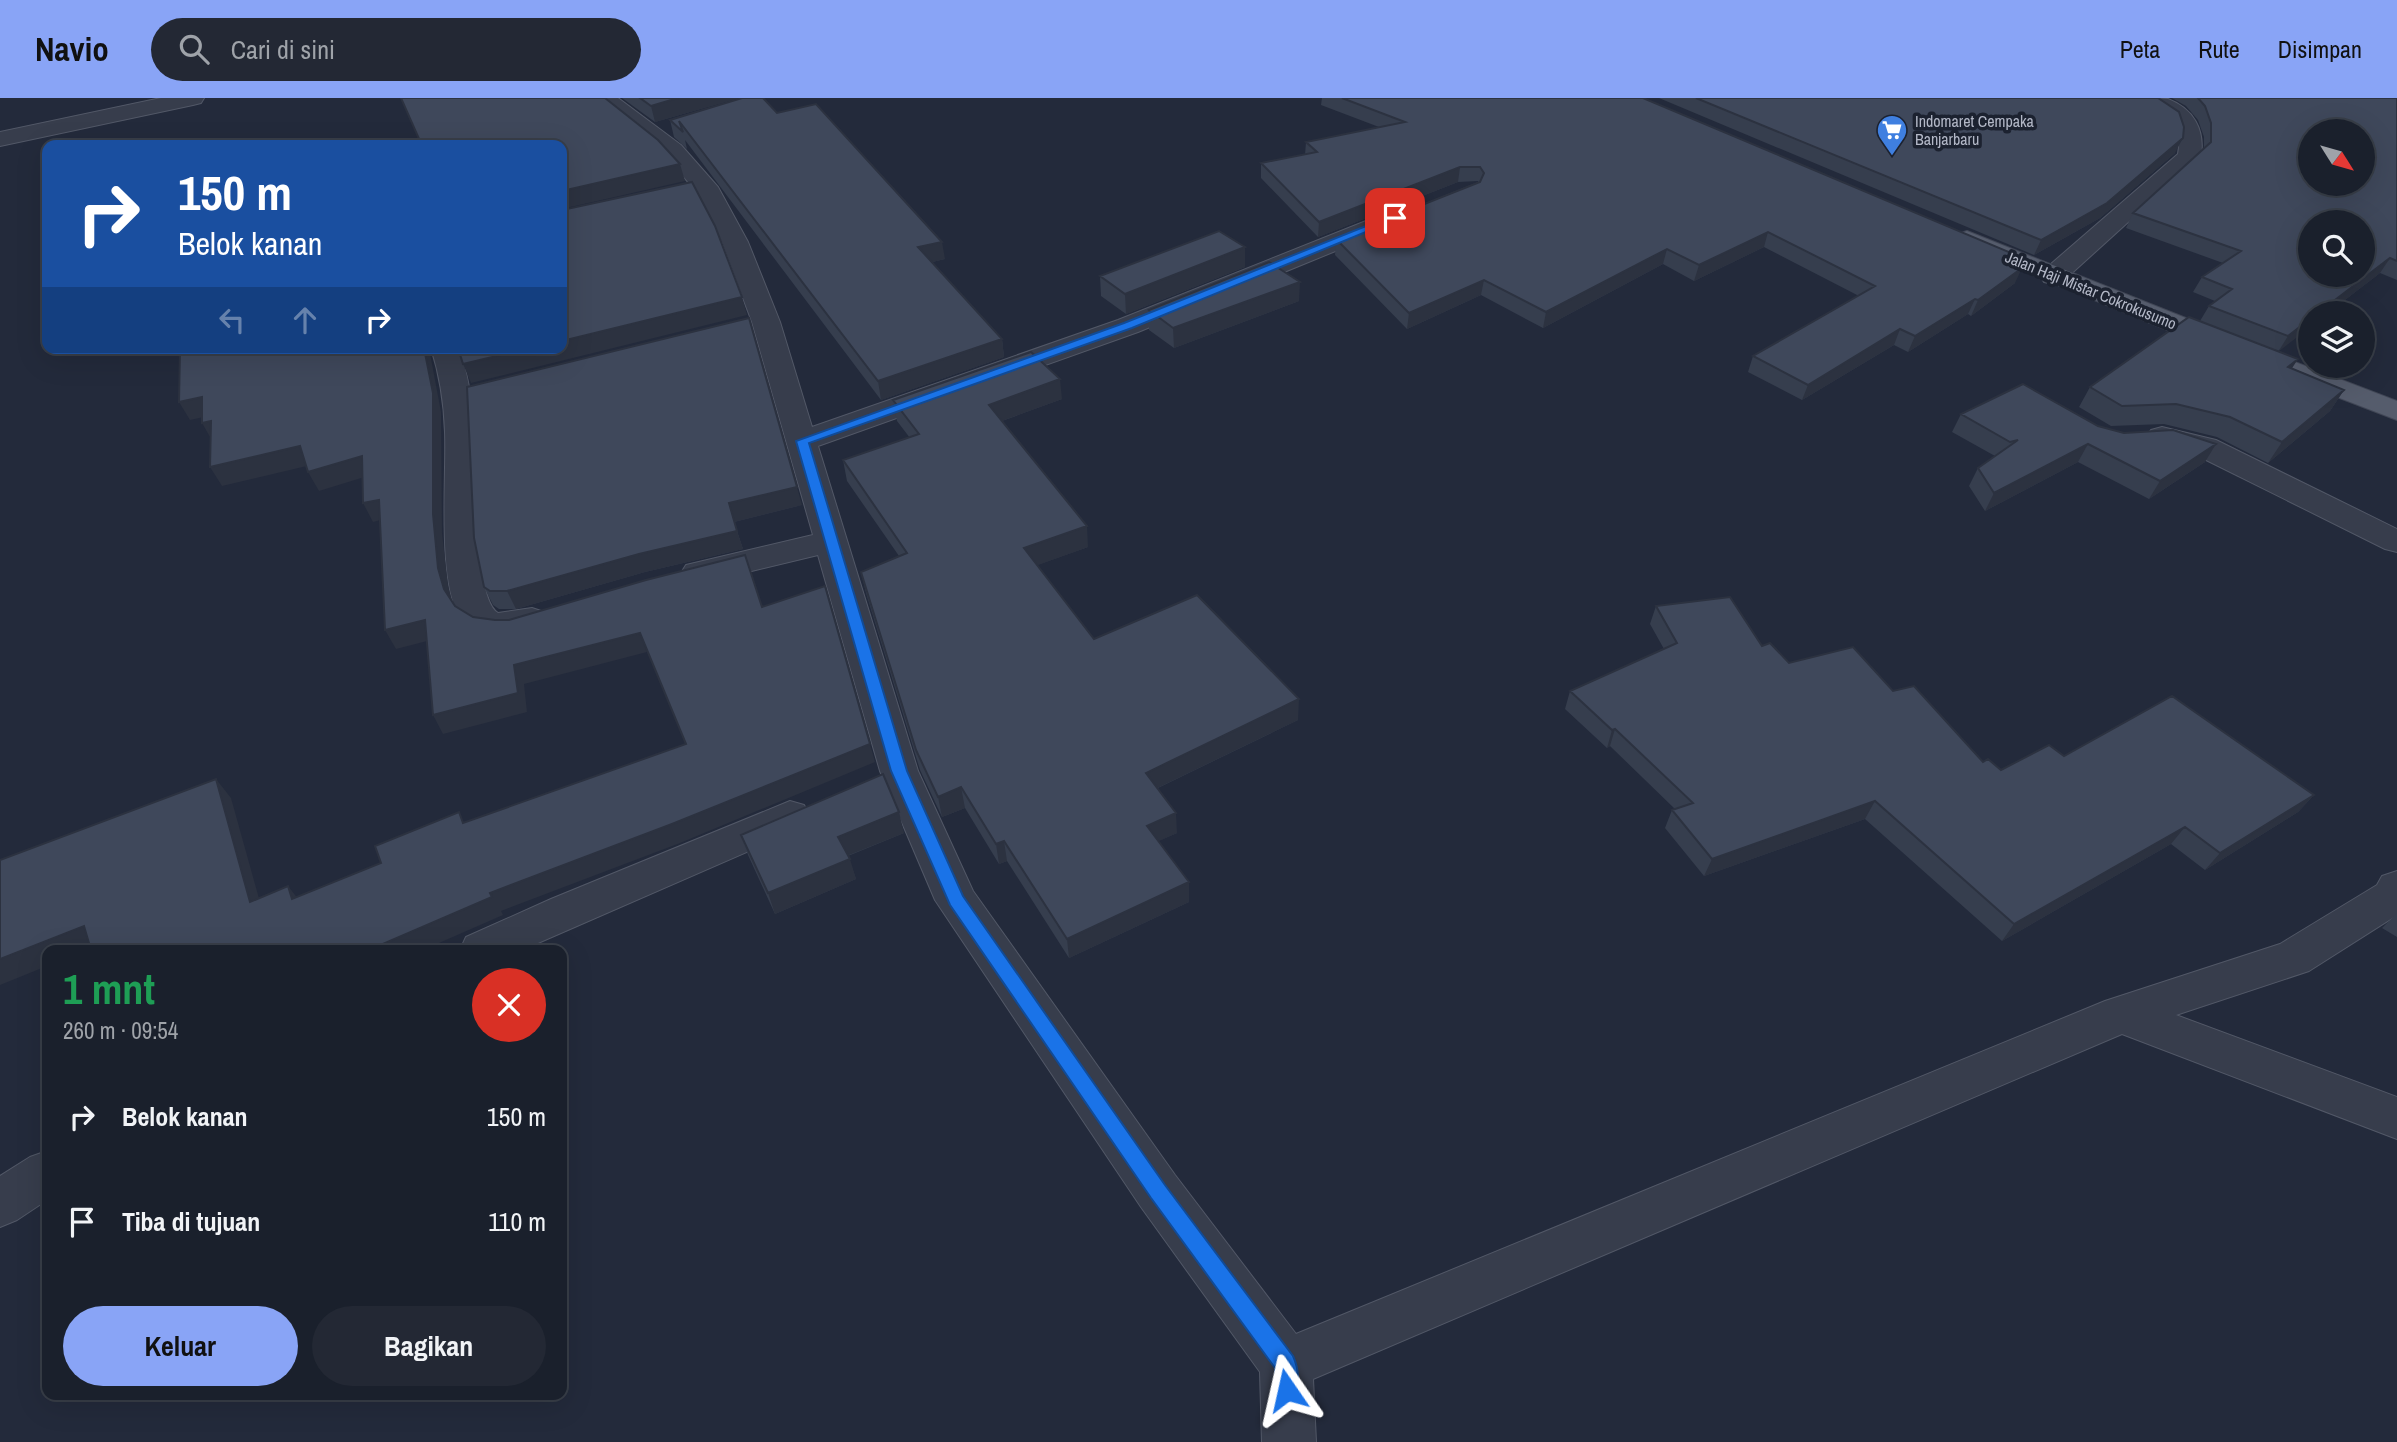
<!DOCTYPE html>
<html lang="id">
<head>
<meta charset="utf-8">
<style>
  body { margin:0; font-family:"Archivo Narrow",sans-serif; background:#232834; color:#f1f3f6; height:100vh; display:flex; flex-direction:column; font-size:26px; white-space:nowrap }
  * { box-sizing:border-box; margin:0 }
  p { font-size:23px; color:#9fa3a9 }
  .icon { flex:none; width:38px; height:38px; fill:none; stroke:currentColor; stroke-width:2; stroke-linecap:round; stroke-linejoin:round }
  .map { position:relative; flex:1; overflow:hidden }
  .side { position:absolute; left:42px; top:847px; width:525px; height:455px; display:flex; flex-direction:column; background:#1a202c; border-radius:14px; box-shadow:0 7px 28px #0002,0 0 0 2px #383e48 }
  .side>* { flex:none }
  .guide { position:absolute; left:42px; top:42px; width:525px; height:214px; border-radius:14px; box-shadow:0 7px 28px #0002,0 0 0 2px #383e48; background:#1a4fa0; color:#fff; overflow:hidden }
  .needle { width:46px; rotate:127deg }
  .controls { position:absolute; left:2298px; top:21px; display:grid; gap:14px }
  .controls a { display:grid; place-items:center; width:77px; height:77px; border-radius:50%; background:#1a202c; box-shadow:0 7px 28px #0002,0 0 0 2px #383e48; font-size:35px }
  .pin { position:absolute; display:grid; place-items:center; width:60px; height:60px; color:#fff; margin:-30px; border-radius:14px; box-shadow:0 4px 10px #0006 }
  .me { position:absolute; width:77px; margin:-38px; rotate:349deg; stroke-linejoin:round; filter:drop-shadow(0 0 5px #0008) }
  .turn { display:flex; align-items:center; gap:24px; height:147px; padding:0 21px; font-size:32px }
  .turn .icon { width:91px; height:91px; stroke-width:2.5 }
  .turn b { display:block; font-size:49px; line-height:60px }
  .lanes { display:flex; align-items:center; height:66px; padding:0 21px; background:#0003; justify-content:center; gap:35px; direction:ltr }
  .lanes .off { opacity:.35 }
  .round { display:grid; place-items:center; flex:none; width:74px; height:74px; border-radius:37px; background:#232834 }
  .headline { display:flex; align-items:center; justify-content:space-between; height:119px; padding:0 21px }
  h1 { font-size:42px; font-weight:700; line-height:52px; color:#1e9e55 }
  .button { display:flex; gap:14px; margin-top:auto; padding:14px 21px }
  .button a { flex:1; height:80px; border-radius:42px; background:#89a4f6; color:#111; font-size:28px; font-weight:700; line-height:80px; text-align:center }
  .button a+a { background:#232834; color:#f1f3f6 }
  ul { padding:0; list-style:none }
  li { display:flex; align-items:center; gap:21px; height:105px; padding:0 21px }
  li div { flex:1 }
  li b { display:block; font-size:26px }
  li em { font-style:normal }
  header { display:flex; align-items:center; gap:42px; box-sizing:border-box; height:98px; padding:0 35px; background:#89a4f6; color:#111 }
  header strong { font-size:33px }
  nav { display:flex; gap:38px; margin-inline-start:auto; font-size:24px }
  .search { width:490px; height:63px; background:#232834; display:flex; align-items:center; gap:18px; box-sizing:border-box; padding:0 24px; border-radius:38px; color:#9fa3a9; font-size:26px }
  .map>svg:first-child { display:block }
</style>
</head>
<body>
<header>
<strong>Navio</strong>
<div class="search"><svg class="icon" aria-label="search" viewBox="0 0 24 24"><circle cx="10" cy="10" r="6"/><path d="M15 15l6 6"/></svg>Cari di sini</div>
<nav><a>Peta</a><a>Rute</a><a>Disimpan</a></nav>
</header>
<div class="map">
<svg width="2397" height="1344" viewBox="0 0 2397 1344">
  <rect width="100%" height="100%" fill="#232a3b"/>
  <g fill="none" stroke-linecap="round" stroke-linejoin="round">
    <!-- minor casing -->
    <g stroke="#525867" stroke-width="2">
      <path id="minor" d="M161,0H204L201,5L193,7L0,48V34Z
        M593,0H618L681,47L718,89L748,144L780,224L812,329L1118,222L1376,119L1385,116L1394,119L1398,124L1394,129L1138,234L818,348L918,673L973,793L1175,1077L1296,1236L2105,903L2280,846L2377,787L2382,778L2397,773V817L2309,873L2176,917L2397,999V1041L2122,936L1313,1281L1316,1344H1262L1260,1274L1141,1109L935,802L880,673L818,457L698,486L686,483L681,475L686,467L813,437L752,224L722,144L695,92L665,57Z
        M2140,0C2148,0 2160,0 2168,1C2194,11 2205,32 2201,58L2062,184L2053,186L2044,184L2040,178L2044,172L2178,56C2185,15 2157,24 2140,0Z
        M431,250H459C468,276 472,303 475,330C478,363 472,500 498,515L532,510L544,514L549,522L544,530C520,537 483,547 463,524C436,491 447,379 445,334C444,306 440,278 431,250Z
        M2162,329L2216,342L2397,431V454L2385,451L2194,356L2151,344L2147,338L2151,332Z
        M790,703L804,707L810,718L804,729L522,852H460L466,839L551,801Z
        M47,1053V1102L17,1122L0,1129V1078L30,1059Z"/>
    </g>
    <!-- primary casing -->
    <g stroke="#404655" stroke-width="2">
      <path id="primary" d="M1967,133L2236,240L2240,246L2236,252L2226,254L2216,252L1958,146L1954,141L1958,136Z
        M2282,259L2397,303V322L2272,274L2268,268L2272,262Z"/>
    </g>
    <!-- minor -->
    <use href="#minor" fill="#373d4c" fill-rule="evenodd"/>
    <!-- primary -->
    <use href="#primary" fill="#555c6c" fill-rule="evenodd"/>
  </g>
  <!-- wall -->
  <path fill="#363e4e" d="M622,0H739L655,24Z
    M1322,0H1643L2012,166L2015,185L1971,218L1968,216L1908,254L1894,247L1802,302L1748,274L1753,258L1859,198L1764,149L1694,183L1663,166L1543,230L1481,197L1407,231L1335,157L1336,141L1478,84V83L1458,84L1318,139L1261,80V65L1305,57L1306,44L1379,29L1321,7Z
    M1659,0H2158L2175,55L2100,120L2034,157Z
    M2172,0H2397V182L2380,175L2328,215H2310V229L2278,253L2292,270L2344,292L2330,313L2268,365L2217,339L2164,326L2111,328L2079,309L2090,289L2200,223L2209,208L2215,203L2193,194L2202,179L2223,165L2126,130L2133,115L2204,51V39L2198,22L2186,8Z
    M777,15L945,161L932,164L1002,241L1004,259L881,302L685,42L687,51L674,39L670,22Z
    M1245,169L1126,216L1101,198L1100,178Z
    M1299,203L1174,250L1149,232V212Z
    M1062,301L1002,323L1088,449L1037,467L1094,541L1298,622L1158,690L1177,735L1158,743L1189,804L1069,860L1007,763L999,766L965,710L942,719L920,672L866,495L861,474L899,458L847,383L843,362L910,340L897,323L893,302Z
    M1961,316L2098,328L2205,364L2149,401L2078,364L1985,413L1969,388L1978,370L1995,358L1952,334Z
    M802,407L734,424L743,451L645,474L516,511H499L493,507L484,489L474,440Z
    M1656,508L1762,548L1789,565L1893,593L1983,664L2001,672L2064,658L2314,697L2298,714L2205,772L2171,746L2002,843L1865,721L1704,778L1665,730L1672,712L1675,711L1610,648L1607,650L1565,611L1570,593L1664,551L1650,526Z
    M904,735L848,758L856,781L775,816L748,757L741,737Z
    M2397,815V839L2382,830Z"/>
  <!-- shaded-wall -->
  <path fill="#2c3240" d="M678,0H739L655,24L651,8Z
    M2183,40L2175,55L2100,120L2034,157L2041,142Z
    M680,66L685,83L562,111V93Z
    M1460,69L1458,84L1318,139L1319,124Z
    M1768,134L1764,149L1694,183L1699,167Z
    M942,144L945,161L920,167L918,149Z
    M1245,149V169L1126,216L1125,196Z
    M1667,151L1663,166L1543,230L1546,214Z
    M2016,157L2009,172L2005,163Z
    M2390,160L2380,175L2328,215H2318Z
    M2022,170L2015,185L1971,218L1978,202Z
    M1484,182L1481,197L1407,231L1409,215Z
    M1300,184L1299,203L1174,250L1173,230Z
    M742,199L747,217L471,285L463,266L530,250H562V243Z
    M1975,201L1968,216L1908,254L1915,238Z
    M2310,221V229L2278,254L2288,238Z
    M1900,231L1894,247L1802,302L1808,287Z
    M1002,241L1004,259L881,302L878,283Z
    M424,250H429L441,314L442,435L448,488L454,510L444,491L438,470L433,416Z
    M2298,261L2285,281L2288,269Z
    M1060,281L1062,301L991,327L989,307Z
    M2344,292L2330,313L2268,365L2282,344Z
    M202,299L213,317L190,322L179,304Z
    M211,323L213,344L202,325Z
    M2088,346L2078,364L1985,413L1994,395Z
    M2216,346L2205,364L2149,401L2160,383Z
    M300,348L311,367L222,388L210,369Z
    M362,358L371,377L319,393L308,374Z
    M797,389L802,407L734,424L729,405Z
    M379,402L388,420L373,424L363,405Z
    M1087,428L1088,449L1027,471L1024,450Z
    M737,433L743,451L645,474L516,511L507,493L639,456Z
    M425,522L435,541L396,551L385,532Z
    M640,535L647,554L524,586L527,614L443,636L433,617L514,567Z
    M1299,601L1298,622L1147,695L1146,675Z
    M1615,631L1610,648L1607,650L1612,632Z
    M870,646L875,664L680,745L501,813L503,817L423,852H369L490,795Z
    M216,681L231,700L265,822L250,804Z
    M961,689L965,710L942,719L938,699Z
    M2314,697L2298,714L2205,772L2220,755Z
    M1875,703L1865,721L1704,778L1712,761Z
    M899,714L904,735L844,759L838,739Z
    M1176,715L1177,735L1148,748L1147,728Z
    M2185,729L2171,746L2002,843L2014,826Z
    M1004,743L1007,763L999,766L996,746Z
    M850,761L856,781L775,816L768,795Z
    M1189,784V804L1069,860L1067,841Z
    M288,788L302,806L292,801Z
    M84,828L102,846L86,852H47V868L0,887V861Z"/>
  <!-- building -->
  <path fill="#3f485b" stroke="#2c3240" stroke-width="2" fill-rule="evenodd" d="M401,0H605L658,42L680,66L562,93V47H404L420,43Z
    M640,0H678L651,8Z
    M742,0H763L777,15L816,6L942,144L918,149L1002,241L878,283L679,23L683,34L670,22Z
    M1342,0H1643L2016,157L2005,163L2022,170L1978,202L1975,201L1915,238L1900,231L1808,287L1753,258L1875,188L1768,134L1699,167L1667,151L1546,214L1484,182L1409,215L1336,141L1480,84L1484,75L1480,69H1460L1319,124L1261,65L1317,54L1306,44L1405,24Z
    M1696,0H2158L2179,14L2184,29L2183,40L2107,105L2041,142Z
    M2198,0H2397V163L2390,160L2318,215H2310V221L2288,238L2209,208L2232,191L2202,179L2241,153L2133,115L2211,44V25L2205,8ZM2310,33H2362V86H2310ZM2310,124H2362V177H2310Z
    M692,84L715,128L742,199L562,243V112Z
    M1219,133L1245,149L1125,196L1100,178Z
    M1269,164L1300,184L1173,230L1149,212Z
    M2189,219L2298,261L2288,269L2344,292L2282,344L2230,319L2176,306L2122,308L2090,289Z
    M749,220L797,389L729,405L737,433L639,456L507,493H490L484,489L474,440L467,289Z
    M180,250H424L433,295V416L438,470L444,491L455,508L473,519L495,522H509L646,482L745,457L762,509L825,488L870,646L672,726L490,795L492,799L369,852H91L84,828L0,861V762L216,681L250,804L288,788L292,801L381,765L375,748L459,714L463,725L686,646L640,535L514,567L518,595L433,617L425,522L385,532L379,402L363,405L362,358L308,374L300,348L210,369L211,323L202,325V299L179,304Z
    M458,250H530L463,266Z
    M1031,254L1060,281L989,307L1087,428L1024,450L1094,541L1197,497L1299,601L1146,675L1176,715L1147,728L1189,784L1067,841L1004,743L996,746L961,689L938,699L916,652L861,474L907,455L843,362L919,336L893,302Z
    M2023,286L2098,328L2124,335L2173,332L2216,346L2160,383L2088,346L1994,395L1978,370L2018,342L2010,344L1961,316Z
    M1730,499L1762,548L1770,545L1789,565L1853,549L1893,593L1914,588L1983,664L1988,661L2001,672L2049,647L2064,658L2172,598L2314,697L2220,755L2185,729L2014,826L1875,703L1712,761L1672,712L1693,705L1615,631L1612,632L1570,593L1677,545L1656,508Z
    M883,676L899,714L838,739L850,761L768,795L741,737Z"/>
  <!-- route -->
  <path fill="#1a73e8" stroke="#114b97" stroke-width="2" d="M1391,118L1400,120L1132,230L809,345L907,673L963,798L1165,1087L1293,1258C1299,1271 1300,1288 1295,1300L1287,1303L1279,1300L1276,1292L1275,1270L1151,1100L950,807L891,673L796,343L1124,225Z"/>
  <!-- icons -->
  <defs>
    <g id="supermarket-pin" transform="scale(1.575)"><path d="M0 17L-7.5 6A9.5 9.5 0 1 1 7.5 6Z" fill="#3f7fe0" stroke="#1c2230"/><path d="M-6-5.5h2.5l.6 2H6L4.5 2H-2.5L-4.4-4H-6ZM-1.5 3.2a1.3 1.3 0 1 0 .1 0ZM3 3.2a1.3 1.3 0 1 0 .1 0Z" fill="#fff"/></g>
  </defs>
  <g fill-rule="evenodd">
    <use href="#supermarket-pin" x="1892" y="32"/>
  </g>
  <g text-anchor="middle" stroke-width="7" stroke-linejoin="round" paint-order="stroke">
    <!-- far-poi labels -->
    <g font-size="16" fill="#b3b8c7" stroke="#1c2230" text-anchor="start">
      <text x="1915" y="29">Indomaret Cempaka<tspan x="1915" dy="18">Banjarbaru</tspan></text>
    </g>
    <!-- far-street labels -->
    <g font-size="16" fill="#b3b8c7" stroke="#1c2230">
      <text transform="translate(2091 192) rotate(22)" y="6">Jalan Haji Mistar Cokrokusumo</text>
    </g>
  </g>
</svg>
<div class="controls">
<a><svg class="needle" viewBox="-14 -14 28 28"><path d="M0-13l5 13h-10z" fill="#e53935"/><path d="M0 13l5-13h-10z" fill="#9fa3a9"/></svg></a>
<a><svg class="icon" aria-label="search" viewBox="0 0 24 24"><circle cx="10" cy="10" r="6"/><path d="M15 15l6 6"/></svg></a>
<a><svg class="icon" aria-label="layers" viewBox="0 0 24 24"><path d="M12 4l9 5-9 5-9-5zM3 14l9 5 9-5"/></svg></a>
</div>
<div class="pin" style="left:1395px;top:120px;background:#d93025"><svg class="icon" aria-label="arrive" viewBox="0 0 24 24"><path d="M6 21V4h12l-3 4 3 4H6"/></svg></div>
<svg class="me" style="left:1287px;top:1292px" viewBox="-20 -20 40 40"><path d="M0-17L14 15 0 8-14 15z" fill="#1a73e8" stroke="#fff" stroke-width="4"/></svg>
<div class="guide">
<div class="turn"><svg class="icon" aria-label="right" viewBox="0 0 24 24"><path d="M7 20v-9h11M14 6l5 5-5 5"/></svg><div><b>150 m</b>Belok kanan</div></div>
<div class="lanes"><svg class="icon off" aria-label="left" viewBox="0 0 24 24"><path d="M17 20v-9H6M10 6l-5 5 5 5"/></svg><svg class="icon off" aria-label="ahead" viewBox="0 0 24 24"><path d="M12 20V5M6 11l6-6 6 6"/></svg><svg class="icon" aria-label="right" viewBox="0 0 24 24"><path d="M7 20v-9h11M14 6l5 5-5 5"/></svg></div>
</div>
<section class="side">
<div class="headline"><div><h1>1 mnt</h1><p>260 m · 09:54</p></div><a class="round" style="background:#d93025;color:#fff"><svg class="icon" aria-label="close" viewBox="0 0 24 24"><path d="M6 6l12 12M18 6L6 18"/></svg></a></div>
<ul>
<li><svg class="icon" aria-label="right" viewBox="0 0 24 24"><path d="M7 20v-9h11M14 6l5 5-5 5"/></svg><div><b>Belok kanan</b></div><em>150 m</em></li>
<li><svg class="icon" aria-label="arrive" viewBox="0 0 24 24"><path d="M6 21V4h12l-3 4 3 4H6"/></svg><div><b>Tiba di tujuan</b></div><em>110 m</em></li>
</ul>
<div class="button"><a>Keluar</a><a>Bagikan</a></div>
</section>
</div>
</body>
</html>
